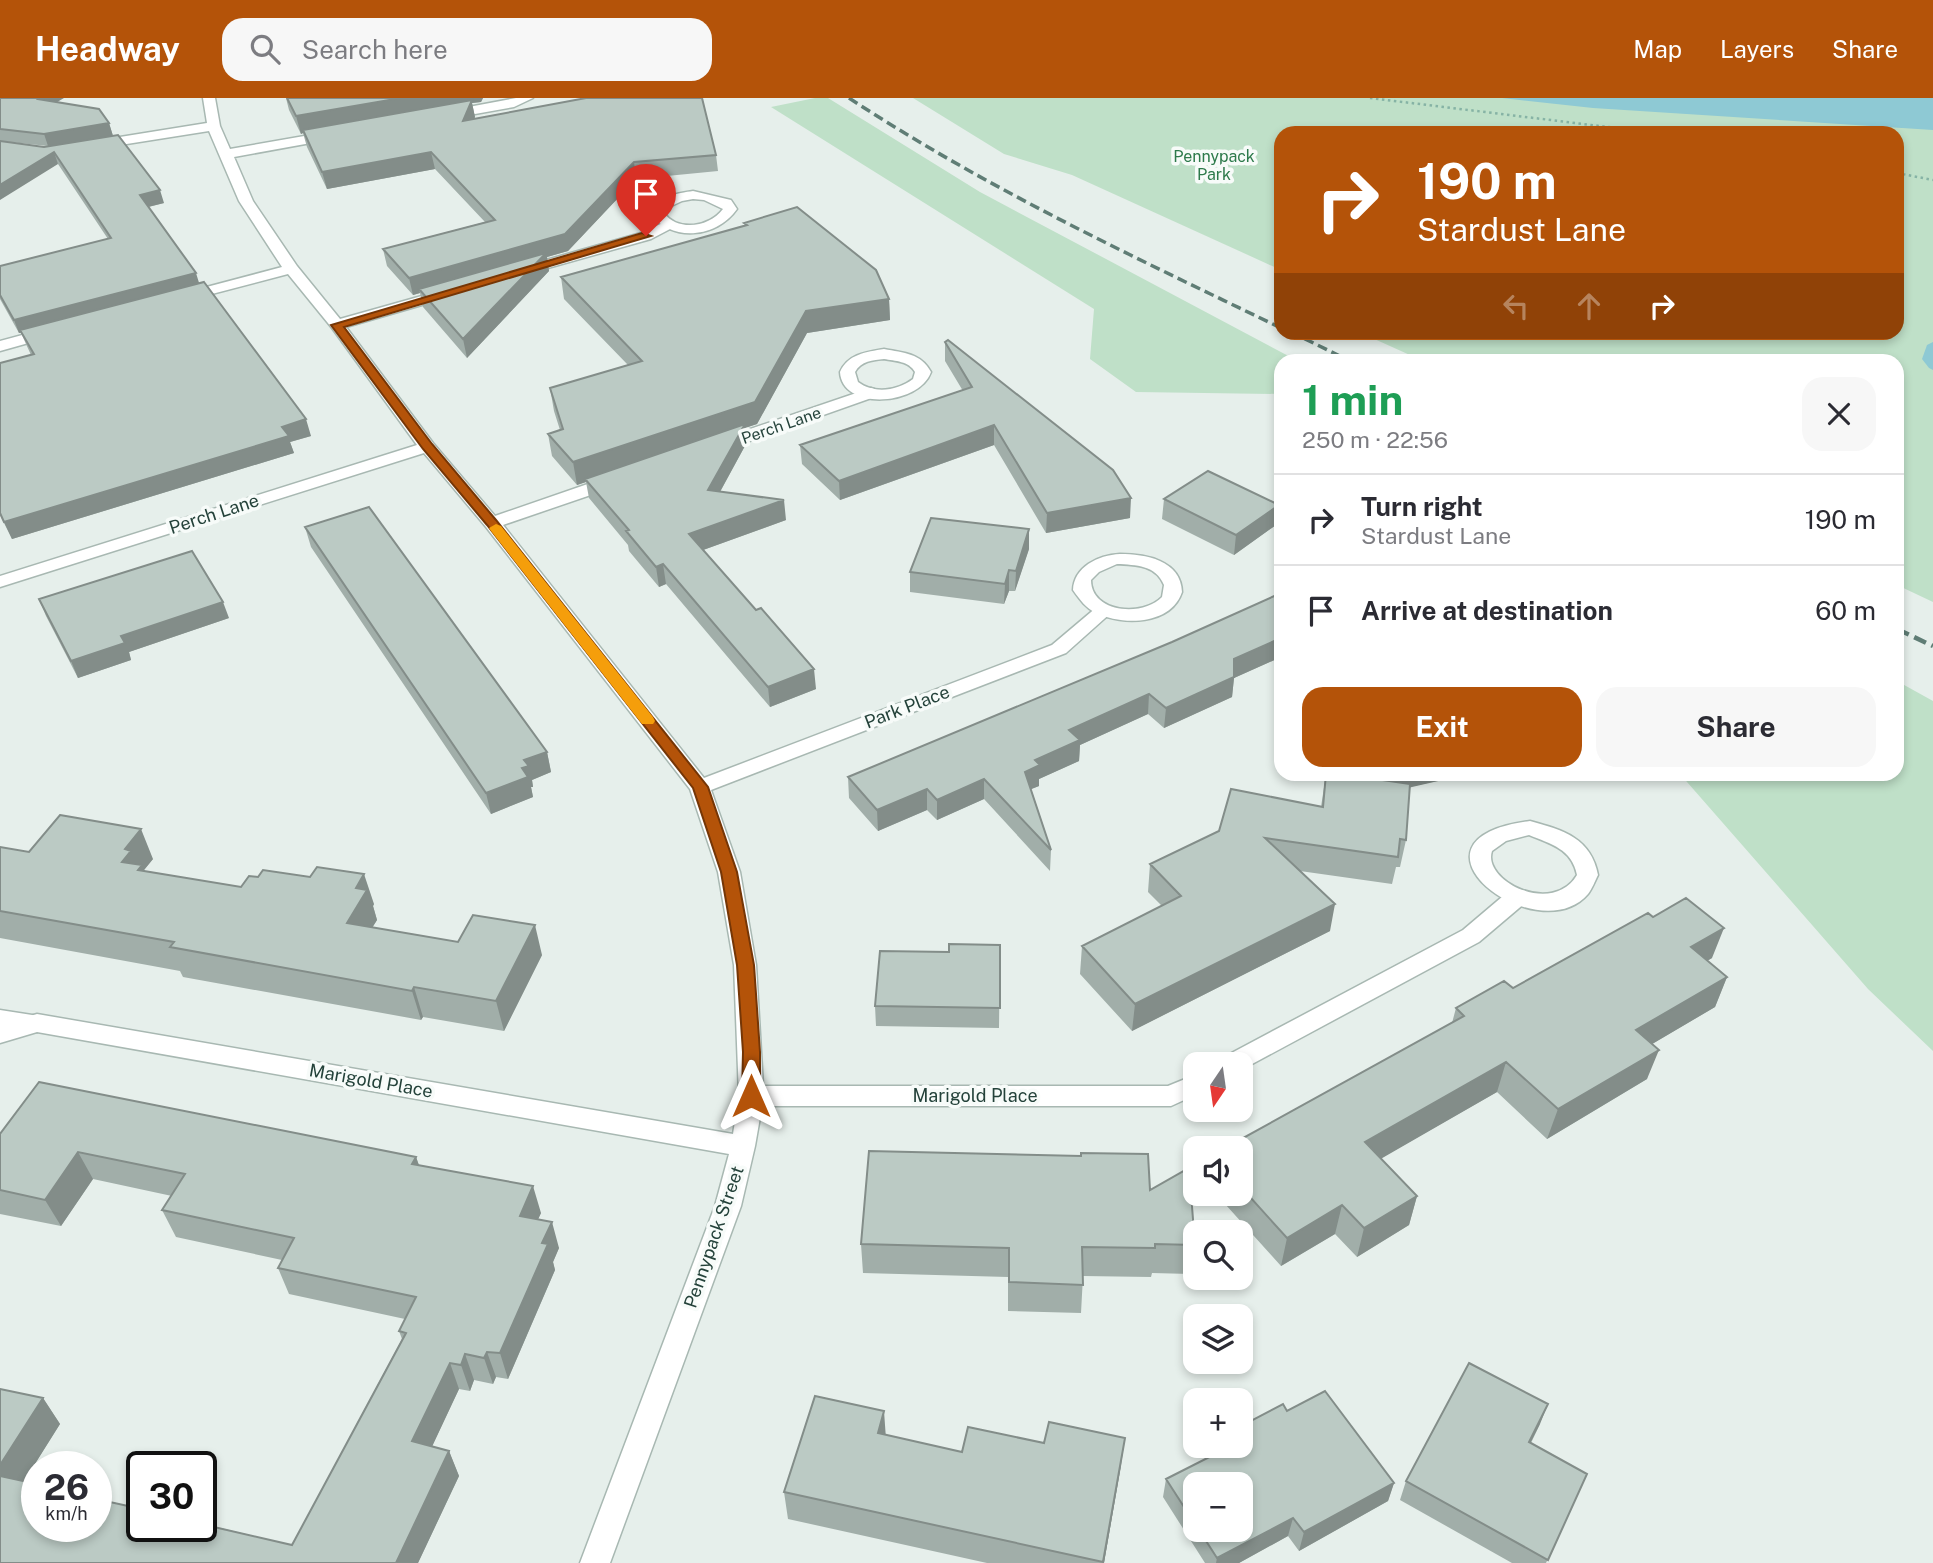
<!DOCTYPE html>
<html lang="en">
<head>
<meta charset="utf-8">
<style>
  body { margin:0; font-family:"Public Sans",sans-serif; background:#f7f7f7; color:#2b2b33; height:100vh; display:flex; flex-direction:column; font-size:26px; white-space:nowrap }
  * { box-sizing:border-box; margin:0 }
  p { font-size:23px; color:#7c7c81 }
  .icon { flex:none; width:38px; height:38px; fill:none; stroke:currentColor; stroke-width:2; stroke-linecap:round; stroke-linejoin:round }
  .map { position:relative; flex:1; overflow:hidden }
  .side { position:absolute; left:1274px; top:256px; width:630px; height:427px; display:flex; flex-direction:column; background:#fff; border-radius:21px; box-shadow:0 4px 10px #0003 }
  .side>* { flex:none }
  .guide { position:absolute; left:1274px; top:28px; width:630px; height:214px; border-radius:21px; box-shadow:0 4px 10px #0003; background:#b45309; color:#fff; overflow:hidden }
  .needle { width:46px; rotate:193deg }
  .fabs { position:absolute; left:1183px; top:954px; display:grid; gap:14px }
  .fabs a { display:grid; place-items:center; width:70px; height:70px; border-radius:14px; background:#fff; box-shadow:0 4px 10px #0003; font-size:35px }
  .speed { position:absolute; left:21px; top:1353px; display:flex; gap:14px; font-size:35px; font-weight:700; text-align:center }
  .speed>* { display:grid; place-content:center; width:91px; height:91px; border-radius:50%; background:#fff; box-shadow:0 4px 10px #0003; line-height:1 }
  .speed small { font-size:18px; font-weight:400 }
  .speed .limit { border:4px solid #111; border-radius:10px; background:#fff; color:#111 }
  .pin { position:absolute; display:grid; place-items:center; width:60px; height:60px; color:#fff; margin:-72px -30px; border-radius:50% 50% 50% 0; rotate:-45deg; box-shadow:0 0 7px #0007 }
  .pin .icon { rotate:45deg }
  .me { position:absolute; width:77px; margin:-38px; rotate:0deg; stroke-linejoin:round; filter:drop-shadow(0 0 5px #0008) }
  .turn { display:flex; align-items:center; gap:24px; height:147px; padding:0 28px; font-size:32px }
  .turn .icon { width:91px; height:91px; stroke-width:2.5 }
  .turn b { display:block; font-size:49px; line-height:60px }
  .lanes { display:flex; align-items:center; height:66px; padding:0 28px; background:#0003; justify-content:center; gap:35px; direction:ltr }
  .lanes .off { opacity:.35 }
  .round { display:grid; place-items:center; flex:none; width:74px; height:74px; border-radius:21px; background:#f7f7f7 }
  .head { display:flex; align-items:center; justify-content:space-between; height:119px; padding:0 28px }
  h1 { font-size:42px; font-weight:700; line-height:52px; color:#1e9e55 }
  .action { display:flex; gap:14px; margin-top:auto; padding:14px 28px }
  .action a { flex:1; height:80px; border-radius:21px; background:#b45309; color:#fff; font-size:28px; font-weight:700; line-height:80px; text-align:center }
  .action a+a { background:#f7f7f7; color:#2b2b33 }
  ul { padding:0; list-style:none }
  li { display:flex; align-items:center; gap:21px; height:91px; padding:0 28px; border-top:2px solid #e1e1e2 }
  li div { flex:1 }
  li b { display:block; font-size:26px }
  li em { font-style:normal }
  header { display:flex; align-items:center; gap:42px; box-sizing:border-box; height:98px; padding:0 35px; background:#b45309; color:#fff }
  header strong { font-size:33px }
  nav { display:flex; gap:38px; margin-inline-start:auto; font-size:24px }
  .search { width:490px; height:63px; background:#f7f7f7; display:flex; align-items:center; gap:18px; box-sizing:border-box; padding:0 24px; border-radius:21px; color:#7c7c81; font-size:26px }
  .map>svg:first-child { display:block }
</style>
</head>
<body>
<header>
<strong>Headway</strong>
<div class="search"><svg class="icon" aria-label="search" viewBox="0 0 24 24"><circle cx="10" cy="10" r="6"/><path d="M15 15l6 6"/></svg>Search here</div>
<nav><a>Map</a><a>Layers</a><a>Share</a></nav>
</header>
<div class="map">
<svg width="1933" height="1465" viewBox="0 0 1933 1465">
  <rect width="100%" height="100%" fill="#e6efeb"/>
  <!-- green -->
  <path fill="#bfe0c8" d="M815,0H828L980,94L1296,262H1281V296L1136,294L1090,261L1094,211L771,9Z
    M913,0H1933V504L1897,487V262H1421L1361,235L1897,234V35H1281V172L1072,77L1004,56Z
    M1897,583L1933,603V953L1868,891L1680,676H1897Z"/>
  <!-- water -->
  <path fill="#8ec9d4" d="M1502,0H1933V32L1593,10Z"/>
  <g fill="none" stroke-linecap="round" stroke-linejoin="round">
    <!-- stream -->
    <path fill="#8ec9d4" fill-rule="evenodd" d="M1933,244V272L1929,270L1922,261L1927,247Z"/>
    <!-- lane casing -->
    <g stroke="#a8b8b2" stroke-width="3">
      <path id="lane" d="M693,93L731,102L737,111C717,140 671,145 650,115C656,99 678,95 693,93ZM693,101L704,102L723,111C710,129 678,134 664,115L665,111L682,103Z
        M884,251C904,255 921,255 931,274C919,308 842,313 840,274C848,256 866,254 884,251ZM884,261C895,263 909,263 915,274L913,281C897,293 874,296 858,284L855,274C861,263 873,262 884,261Z
        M1120,456C1145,456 1181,462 1182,494C1171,527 1123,528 1096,515C1086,510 1080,502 1073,492C1074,469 1098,457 1120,456ZM1117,466C1136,467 1156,467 1164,487L1162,499C1143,519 1091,515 1091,482L1099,474Z
        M1530,723C1563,732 1591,740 1598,777C1595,783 1592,791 1588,796C1537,855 1387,741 1530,723ZM1529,737C1551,746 1572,751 1577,777C1553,818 1482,783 1492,753L1506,743Z
        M0,912L45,919L49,925L45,931L37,934L0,930Z"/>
    </g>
    <!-- street casing -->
    <g stroke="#a8b8b2" stroke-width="3">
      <path id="street" d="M203,0H215L220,28L230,51L333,33L339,37L333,41L234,59L253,103L297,168L340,221L443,192H453L455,195L453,198L346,229L433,345L495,418L608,379H620L622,383L620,387L503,427L704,680L1052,547L1097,509H1111L1113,513L1066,555L711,692L740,774L756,867L763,988H1168L1195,977V997L1171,1008H762L755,1048L741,1108L610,1465H580L715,1108L729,1056L37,934L0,945V927L37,916L733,1036L739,998L734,867L718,774L690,691L486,429L424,355L0,489V478L417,347L332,230L288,176L185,203L178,199L180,196L282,169L239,103L209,33L95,51L88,47L95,43L207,25Z
        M516,0H533L514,9L447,21L441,17L447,13Z
        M667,123L674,127L672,130L651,141L523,177L516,173L518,170L641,135Z
        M52,229L60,234L57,237L0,253V243Z
        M871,290L877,292L879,295L877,298L727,351H715L713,347L715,343Z
        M1517,791L1525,793L1528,799L1525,805L1479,844L1241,972V966H1220L1224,959L1463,832L1509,793Z"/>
    </g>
    <!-- path -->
    <path stroke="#86b3a5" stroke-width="2.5" stroke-dasharray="2.5 3.5" stroke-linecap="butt" d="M1370,0L1657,35
      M1897,75L1933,82"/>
    <!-- lane -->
    <use href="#lane" fill="#fff" fill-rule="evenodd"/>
    <!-- street -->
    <use href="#street" fill="#fff" fill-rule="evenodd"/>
    <!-- rail-far1 -->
    <path stroke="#5f7d75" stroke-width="3.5" stroke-dasharray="10 5" stroke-linecap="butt" d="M849,0C986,90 1134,159 1281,230
      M1291,234L1348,262"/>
    <!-- rail -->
    <path stroke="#5f7d75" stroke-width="4.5" stroke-dasharray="13 6" stroke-linecap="butt" d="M1897,531L1933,548"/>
  </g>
  <!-- wall -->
  <path fill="#a1aea9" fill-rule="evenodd" d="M0,0L57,4L109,25L113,38L48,48L0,43Z
    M286,0H483L481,4L472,5L475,19L474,21L716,57L718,73L636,81L568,153L547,159L549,173L467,260L423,209L420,195L413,197L387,168L383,151L485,124L435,71L327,91L307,49L303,35L301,36L289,12Z
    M44,49L164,105L148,109L199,185L311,338L290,344L294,355L12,441L0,417V265L31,257L21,235H19L0,201V168L108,141L58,66Z
    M744,125L889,201L890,222L807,235L757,326L745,330L746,346L720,394L786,422L703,452L816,591L770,609L666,486L659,489L629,453L628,447L589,400L586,384L577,387L552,358L548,336L560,332L554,313L550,290L628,267L564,201L561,179L745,128Z
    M945,244L1130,420L1046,435L994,347L840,402L802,366L800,347L963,293L945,263Z
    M1164,401L1276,427L1234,457L1162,421Z
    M305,429L547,654L551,674L532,682L533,689H531L533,699L491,716L311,449Z
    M1029,451L1015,493H1009L1004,506L910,494V474Z
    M1281,495V559L1234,580L1232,599L1164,630L1148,616L1080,647L1079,663L1039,681V688L1031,691L1051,752L1050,773L984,701L937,722L927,712L878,733L849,700L848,679L1172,544Z
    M39,501L229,520L129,554L131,562L78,580L46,518Z
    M1326,676L1381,682L1377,676H1469L1409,689L1406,742L1400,769H1396L1392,786L1300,773L1330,833L1132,933L1080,876L1082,848L1162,808L1148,794L1150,766L1219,733L1321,709Z
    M0,749L29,754L153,761L144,772L145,773L241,789L374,806L373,808L377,822L372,830L542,857L504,933L423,919L421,922L183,879L180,873L0,840Z
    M1653,819L1712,860L1707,863L1727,879L1715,909L1652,946L1647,981L1547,1041L1497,994L1381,1060L1417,1098L1409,1127L1357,1159L1335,1136L1281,1168L1216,1096H1241V1050L1452,925L1456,910L1513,890Z
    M1000,847L999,930L876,928L875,908L949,854Z
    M0,1036L416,1059L419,1067L541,1115L538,1121L559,1150L553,1164L555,1172L508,1281L496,1279L493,1286L474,1282L470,1293L459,1291L432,1348L449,1353L459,1378L418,1465H0L43,1300L60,1326L24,1383L292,1447L402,1241L399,1233L405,1221L289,1196L278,1170L282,1162L176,1139L162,1112L172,1098L93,1081L61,1128L0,1116Z
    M1150,1092L1195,1147L1191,1176L1152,1175L1151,1179L1083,1178L1081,1215L1008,1213V1179L863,1175L861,1146Z
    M1287,1313L1394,1385L1388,1403L1299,1453L1288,1438L1239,1465H1205L1163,1399L1166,1381L1241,1348ZM1195,1386L1241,1432H1195Z
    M1540,1326L1531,1345L1587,1376L1546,1465H1512L1400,1402L1406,1383Z
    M885,1337L962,1354L1121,1367L1104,1465H987L788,1421L784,1394Z"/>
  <!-- shaded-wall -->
  <path fill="#838d89" d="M39,0H64L42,13L38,1Z
    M401,0H483L481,4L472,5L475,19L466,40L303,32V35L301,36L296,18Z
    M109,25L113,38L48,48L44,36Z
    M54,54L58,66L0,102V87Z
    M431,54L435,71L327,91L322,74Z
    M634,64L636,81L568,153L547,159L549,173L467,260L463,241L419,191L420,195L413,197L409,180Z
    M160,92L164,105L144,110L140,97Z
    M196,175L200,188L19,235L14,222Z
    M889,201L890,222L807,235L757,326L745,330L746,346L710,412L585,381L586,384L577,387L573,364L806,213Z
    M306,321L311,338L290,344L294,355L12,441L4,424Z
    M994,327V347L840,402L839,383Z
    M1131,400L1130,420L1046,435L1047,415Z
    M784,402L786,422L692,456L689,436Z
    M1279,407L1276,427L1234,457L1236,437Z
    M1029,431V451L1015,493L1016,473Z
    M663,466L666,486L659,489L656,469Z
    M1009,472V493L1004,506L1005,486Z
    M223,504L229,520L129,554L131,562L78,580L71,563L121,538Z
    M1281,540V559L1234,580L1232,599L1164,630L1166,610L1234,561Z
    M814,571L816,591L770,609L768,589Z
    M1149,596L1148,616L1080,647L1079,663L1039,681V688L1024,694L1025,674L1035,662L1069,632Z
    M547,654L551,674L532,682L533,689H531L533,699L491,716L486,695L522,670L524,662Z
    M1394,676H1469L1390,694Z
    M984,681V701L937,722V702Z
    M927,691V712L878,733L877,712Z
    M141,731L153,761L144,772L155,797L122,764L125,751Z
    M364,776L374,806L373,808L377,822L356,855L347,825L356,790Z
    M1335,806L1330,833L1132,933L1135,906Z
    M535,827L542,857L504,933L496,903Z
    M1724,830L1712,860L1679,879L1691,849Z
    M1727,879L1715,909L1625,962L1636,932Z
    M414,889L423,919L421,922L412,893Z
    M1659,952L1647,981L1547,1041L1558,1011Z
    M1506,964L1497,994L1358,1074L1365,1044Z
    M78,1054L93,1081L61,1128L45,1102Z
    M416,1059L425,1085L412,1066Z
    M533,1088L541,1115L527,1145L520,1118Z
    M1417,1098L1409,1127L1357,1159L1364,1130Z
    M1342,1107L1335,1136L1281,1168L1287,1140Z
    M552,1124L559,1150L553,1164L555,1172L508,1281L500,1255L542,1145Z
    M487,1254L496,1279L493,1286L484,1260Z
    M465,1256L474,1282L470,1293L461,1267Z
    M450,1265L459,1291L423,1368L412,1343Z
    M43,1300L60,1326L13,1401L0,1384V1367Z
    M1548,1306L1540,1326L1521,1363L1529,1344Z
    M884,1313L886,1341L878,1335Z
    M1125,1340L1121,1367L1104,1465H1103Z
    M449,1353L459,1378L418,1465H396Z
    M1394,1385L1388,1403L1299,1453L1304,1434Z
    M1293,1420L1288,1438L1239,1465H1216L1217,1460Z"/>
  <!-- building -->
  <path fill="#bbcac4" stroke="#838d89" stroke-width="2" d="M0,0H39L38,1L99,11L109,25L44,36L0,31Z
    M287,0H401L296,18Z
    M586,0H702L716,57L634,64L565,136L409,180L383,151L495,122L431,54L322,74L303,32L472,2L463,23Z
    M118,37L160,92L140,97L196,175L14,222L0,197V168L111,140L54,54L0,87V43L44,49Z
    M797,109L876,172L889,201L806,213L755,304L573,364L548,336L563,331L550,290L642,263L561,179L747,127L744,125Z
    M546,155L463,241L419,191Z
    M204,184L306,321L282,329L289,338L4,424L0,415V265L34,256L20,232Z
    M948,242L1113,372L1131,400L1047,415L994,327L839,383L800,347L972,289L945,244Z
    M745,326L708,392L784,402L689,436L756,512L761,510L814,571L768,589L663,466L656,469L626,433L629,432L585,381Z
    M1208,373L1279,407L1236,437L1164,401Z
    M369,409L547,654L524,662L529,668L522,670L528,679L486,695L305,429Z
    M931,420L1029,431L1016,473L1009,472L1005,486L910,474Z
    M192,453L223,504L121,538L125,545L71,563L39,501Z
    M1281,495V540L1234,561V579L1166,610L1149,596L1069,632L1080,642L1035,662L1040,667L1025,674L1051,752L984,681L937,702L927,691L877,712L848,679L1172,544Z
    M1326,676H1341L1410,686L1406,742L1400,741L1398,759L1265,740L1335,806L1135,906L1082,848L1181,798L1150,766L1219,733L1231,691L1323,709Z
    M60,717L141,731L125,751L131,753L122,764L142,767L138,772L241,789L249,778L258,779L263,772L310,779L317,769L364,776L356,790L367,792L347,825L458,844L473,817L535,827L496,903L414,889L412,893L170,849L174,844L0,813V749L29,754Z
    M1686,800L1724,830L1691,849L1727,879L1636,932L1659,952L1558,1011L1506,964L1365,1044L1417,1098L1364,1130L1342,1107L1287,1140L1241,1089V1050H1225L1464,918L1456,910L1504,883L1513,890L1648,815L1653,819Z
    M949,846L1000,847V910L875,908L880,853L949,854Z
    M39,984L416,1059L412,1066L533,1088L520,1118L552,1124L542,1145L548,1146L500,1255L487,1254L484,1260L465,1256L461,1267L450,1265L412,1343L449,1353L396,1465H0V1378L37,1386V1428H96V1401L142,1411V1428H201V1426L292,1447L406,1235L399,1233L416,1199L278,1170L294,1140L162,1112L185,1076L78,1054L45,1102L0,1092V1036Z
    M869,1053L1081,1058V1055L1148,1056L1150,1092L1189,1070L1195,1147L1155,1146V1150L1082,1149L1083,1187L1009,1184V1150L861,1146Z
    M1469,1265L1548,1306L1529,1344L1587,1376L1548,1462L1406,1383Z
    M0,1291L43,1300L0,1367Z
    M1325,1293L1394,1385L1304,1434L1293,1420L1217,1460L1199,1432H1241V1386H1195V1426L1166,1381L1231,1348H1241V1328L1283,1306L1287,1313Z
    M815,1298L884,1313L878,1335L962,1354L968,1329L1044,1345L1049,1324L1125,1340L1103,1464L784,1394Z"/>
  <!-- route -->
  <path fill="#b45309" stroke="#753606" stroke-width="2" d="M642,135L651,138L344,229L432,346L496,422L708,689L737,774L754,867L760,954V998L758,1003L751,1005L745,1003L742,998L743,954L737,867L721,774L693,690L487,427L423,351L331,227Z"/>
  <!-- slow -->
  <path fill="#f59e0b" d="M496,426L501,428L653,619L655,623L653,626H642L491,433L489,430Z"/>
  <g text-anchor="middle" stroke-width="7" stroke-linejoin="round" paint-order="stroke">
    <!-- far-park labels -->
    <g font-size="16" fill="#2d7a4b" stroke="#f7fbf9">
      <text x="1214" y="64">Pennypack<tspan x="1214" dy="18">Park</tspan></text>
    </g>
    <!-- far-street labels -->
    <g font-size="16" fill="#24423a" stroke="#f7fbf9">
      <text transform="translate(781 327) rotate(-19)" y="6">Perch Lane</text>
    </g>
    <!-- street labels -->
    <g font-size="18" fill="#24423a" stroke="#f7fbf9">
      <text transform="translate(214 416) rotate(-18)" y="6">Perch Lane</text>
      <text transform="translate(907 609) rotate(-21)" y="6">Park Place</text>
      <text transform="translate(371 983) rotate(10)" y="6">Marigold Place</text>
      <text x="975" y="1004">Marigold Place</text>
      <text transform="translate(714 1139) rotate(-71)" y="6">Pennypack Street</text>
    </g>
  </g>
</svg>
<div class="fabs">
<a><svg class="needle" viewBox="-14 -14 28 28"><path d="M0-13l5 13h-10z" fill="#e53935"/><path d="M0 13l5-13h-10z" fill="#7c7c81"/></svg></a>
<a><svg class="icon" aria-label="sound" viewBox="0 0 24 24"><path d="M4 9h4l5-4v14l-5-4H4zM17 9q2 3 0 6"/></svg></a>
<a><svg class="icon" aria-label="search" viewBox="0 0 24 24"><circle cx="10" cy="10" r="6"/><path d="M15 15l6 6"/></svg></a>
<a><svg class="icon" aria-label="layers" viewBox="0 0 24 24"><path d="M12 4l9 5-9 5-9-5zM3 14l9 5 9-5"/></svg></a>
<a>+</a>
<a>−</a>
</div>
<div class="speed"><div>26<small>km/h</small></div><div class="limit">30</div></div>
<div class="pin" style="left:646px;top:138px;background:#d93025"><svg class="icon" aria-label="arrive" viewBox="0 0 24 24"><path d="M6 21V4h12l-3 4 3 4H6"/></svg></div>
<svg class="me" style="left:751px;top:998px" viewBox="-20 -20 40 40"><path d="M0-17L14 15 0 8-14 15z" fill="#b45309" stroke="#fff" stroke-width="4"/></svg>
<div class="guide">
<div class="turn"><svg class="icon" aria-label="right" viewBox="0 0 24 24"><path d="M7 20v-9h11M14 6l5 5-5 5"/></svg><div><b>190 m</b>Stardust Lane</div></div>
<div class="lanes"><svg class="icon off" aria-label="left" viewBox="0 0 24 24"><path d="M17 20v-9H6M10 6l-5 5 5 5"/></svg><svg class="icon off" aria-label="ahead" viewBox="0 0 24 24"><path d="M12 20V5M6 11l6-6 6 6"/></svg><svg class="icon" aria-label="right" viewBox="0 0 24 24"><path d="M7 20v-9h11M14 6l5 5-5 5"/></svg></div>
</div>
<section class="side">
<div class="head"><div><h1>1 min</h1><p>250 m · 22:56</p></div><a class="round"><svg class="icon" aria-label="close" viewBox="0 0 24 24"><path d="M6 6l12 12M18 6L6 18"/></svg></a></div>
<ul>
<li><svg class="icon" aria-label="right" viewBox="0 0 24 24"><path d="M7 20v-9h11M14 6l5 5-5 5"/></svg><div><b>Turn right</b><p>Stardust Lane</p></div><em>190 m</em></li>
<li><svg class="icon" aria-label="arrive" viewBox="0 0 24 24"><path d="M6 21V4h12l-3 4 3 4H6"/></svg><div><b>Arrive at destination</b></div><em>60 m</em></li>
</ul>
<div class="action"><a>Exit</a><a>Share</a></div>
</section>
</div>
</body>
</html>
